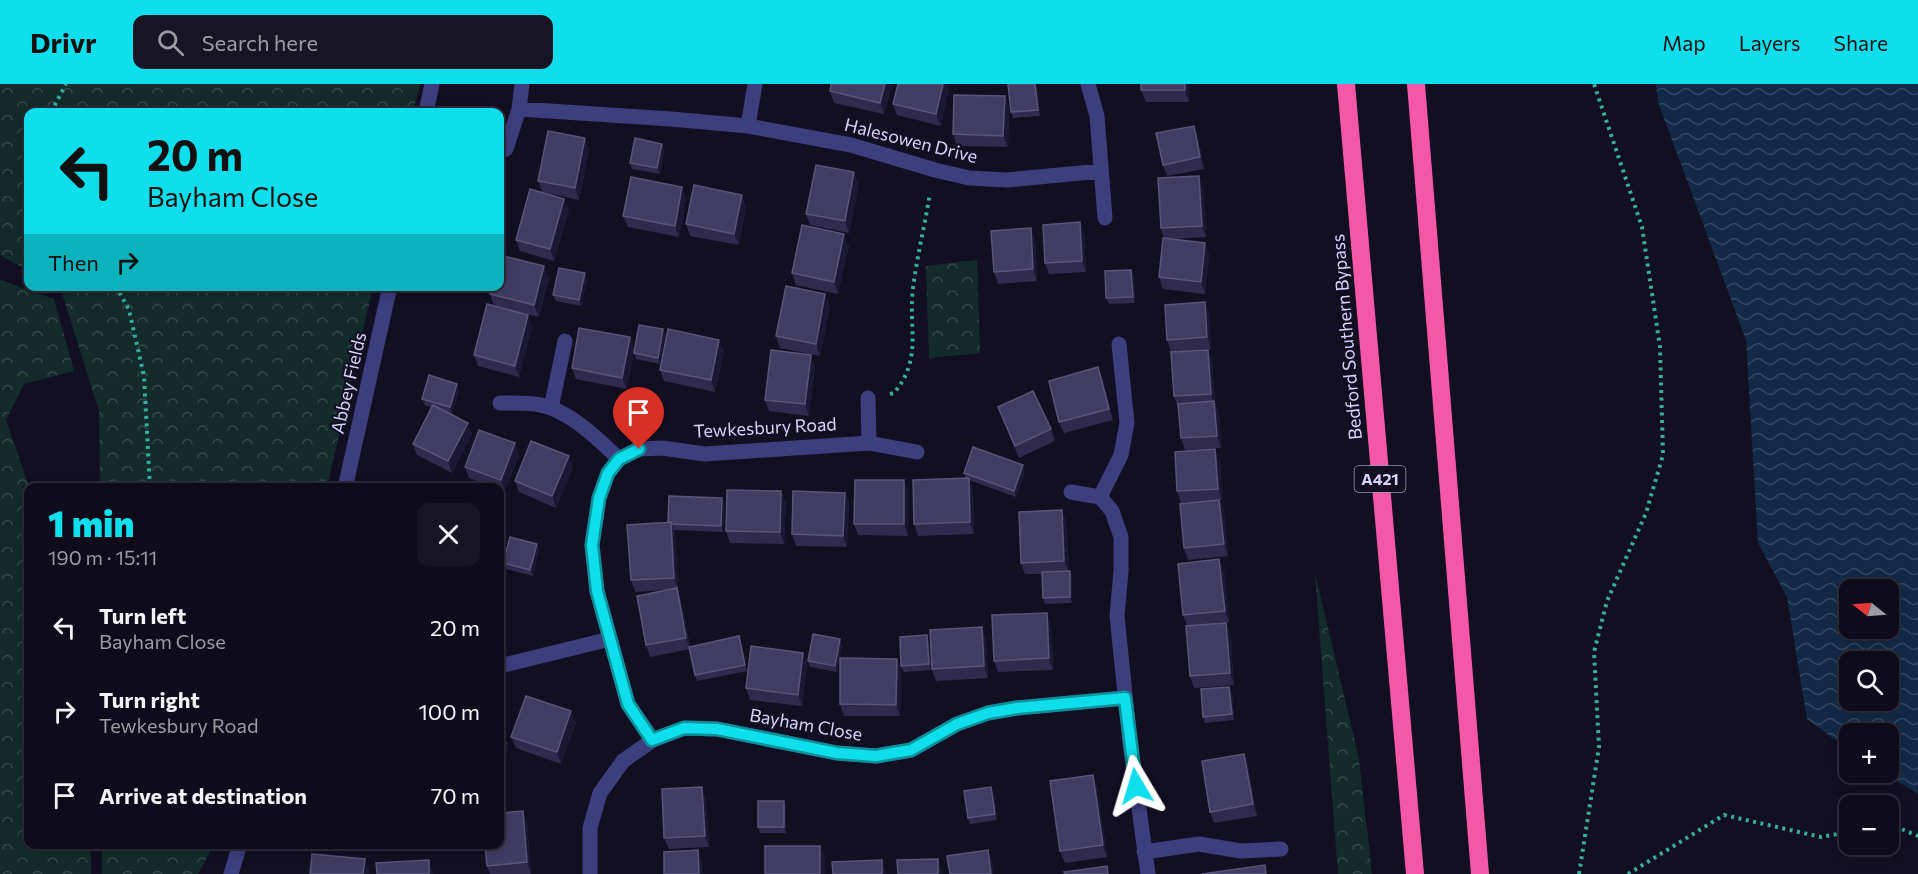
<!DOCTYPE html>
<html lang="en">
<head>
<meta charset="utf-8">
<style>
  body { margin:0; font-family:Commissioner,sans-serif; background:#171423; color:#f1f3f6; height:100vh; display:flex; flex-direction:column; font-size:22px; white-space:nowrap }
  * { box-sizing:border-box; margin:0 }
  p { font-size:20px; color:#9b9ba2 }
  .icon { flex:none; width:33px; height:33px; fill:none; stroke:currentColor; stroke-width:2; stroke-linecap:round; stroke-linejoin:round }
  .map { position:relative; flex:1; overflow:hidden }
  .sheet { position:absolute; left:24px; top:399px; width:480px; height:366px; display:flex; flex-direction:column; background:#0e0b1a; border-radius:12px; box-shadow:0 3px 15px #0003,0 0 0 2px #2e2b39 }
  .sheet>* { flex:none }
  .hud { position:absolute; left:24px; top:24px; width:480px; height:183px; border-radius:12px; box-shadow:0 3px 15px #0003,0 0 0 2px #2e2b39; background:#0fdfec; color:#111; overflow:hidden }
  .needle { width:39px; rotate:287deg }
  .controls { position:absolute; left:1839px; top:495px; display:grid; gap:12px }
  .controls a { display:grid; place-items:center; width:60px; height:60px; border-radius:12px; background:#0e0b1a; box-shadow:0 3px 15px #0003,0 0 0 2px #2e2b39; font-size:30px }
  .pin { position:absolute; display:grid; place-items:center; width:51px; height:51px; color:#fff; margin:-62px -26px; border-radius:50% 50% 50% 0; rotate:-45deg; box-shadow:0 0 6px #0007 }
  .pin .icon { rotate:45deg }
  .me { position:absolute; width:66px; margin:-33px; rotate:353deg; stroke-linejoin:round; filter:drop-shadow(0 0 4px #0008) }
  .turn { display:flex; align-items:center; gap:21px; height:126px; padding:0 24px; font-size:27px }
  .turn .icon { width:78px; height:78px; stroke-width:2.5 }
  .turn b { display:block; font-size:42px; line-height:51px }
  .then { display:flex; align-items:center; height:57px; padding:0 24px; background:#0003; gap:12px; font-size:22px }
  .round { display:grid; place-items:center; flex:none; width:63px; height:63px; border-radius:12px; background:#171423 }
  .summary { display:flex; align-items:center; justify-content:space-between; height:102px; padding:0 24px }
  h1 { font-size:36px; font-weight:800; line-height:45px; color:#0fdfec }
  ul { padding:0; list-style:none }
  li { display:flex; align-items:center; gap:18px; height:84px; padding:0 24px }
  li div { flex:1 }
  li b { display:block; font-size:22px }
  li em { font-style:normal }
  header { display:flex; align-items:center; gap:36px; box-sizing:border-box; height:84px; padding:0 30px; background:#0fdfec; color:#111 }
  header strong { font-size:28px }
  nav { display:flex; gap:33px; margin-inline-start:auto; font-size:21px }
  .search { width:420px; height:54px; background:#171423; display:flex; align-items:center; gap:15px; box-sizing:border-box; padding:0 21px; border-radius:12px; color:#9b9ba2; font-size:22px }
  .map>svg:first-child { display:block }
</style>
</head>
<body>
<header>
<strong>Drivr</strong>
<div class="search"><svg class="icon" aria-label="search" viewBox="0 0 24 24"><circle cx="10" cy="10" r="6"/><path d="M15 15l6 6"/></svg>Search here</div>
<nav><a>Map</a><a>Layers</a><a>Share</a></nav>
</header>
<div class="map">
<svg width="1918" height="790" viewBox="0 0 1918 790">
  <defs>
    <pattern id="forest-crowns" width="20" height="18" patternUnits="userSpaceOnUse" patternTransform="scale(1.5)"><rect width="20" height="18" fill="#132c2a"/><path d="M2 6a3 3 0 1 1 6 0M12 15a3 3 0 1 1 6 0" fill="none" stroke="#354a4a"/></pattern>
    <pattern id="water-waves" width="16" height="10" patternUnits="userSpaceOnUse" patternTransform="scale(1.5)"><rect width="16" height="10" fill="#122a48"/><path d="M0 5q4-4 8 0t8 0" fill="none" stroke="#344863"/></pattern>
  </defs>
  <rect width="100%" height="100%" fill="#120f22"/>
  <!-- forest -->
  <path fill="url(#forest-crowns)" d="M0,0H420L413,28H28V187L0,171Z
    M977,176L980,269L929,274L926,182Z
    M0,196L54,215L74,287L24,300L6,336L29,403L28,760L91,761V790H0Z
    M56,203H373L327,403H100L99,327L61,206Z
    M1315,489L1359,675L1372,790H1338Z
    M102,761V760L214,761L198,790H102Z"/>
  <!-- water -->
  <path fill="url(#water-waves)" fill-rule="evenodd" d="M1656,0H1918V710L1884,689L1888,688V650H1850L1849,666L1807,635L1787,513L1758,459L1746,256L1658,18ZM1850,506H1888V544H1850ZM1850,578H1888V616H1850Z"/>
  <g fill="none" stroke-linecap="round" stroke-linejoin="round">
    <!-- path -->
    <path stroke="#36ada1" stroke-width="4" stroke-dasharray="3 4.5" stroke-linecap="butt" d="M51,28L66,0
      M116,202L129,226L144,292L150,404
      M890,310L894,309C923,274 908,245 913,204C917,172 925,141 930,109
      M1888,742L1892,741L1918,752
      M1579,790L1599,663L1594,568L1607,517L1646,429L1663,371L1660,263L1642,143L1594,0
      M1628,790L1724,731L1821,753L1850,748"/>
    <!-- minor -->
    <path stroke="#3d3e7e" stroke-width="15" d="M1088,0L1097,32L1105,134
      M519,25L671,35L748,42L851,61L935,86L969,94L1007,96L1101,87
      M426,28L432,0
      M748,42L755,0
      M506,65L519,25L522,0
      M868,314L869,359
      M500,319C517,319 535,318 551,324C577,334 599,356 619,375
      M551,324L565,257
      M345,404L390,202
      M1071,408L1100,413L1112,427L1121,453V487L1117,532L1130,659L1148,790
      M1100,413L1121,371L1127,339L1119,260
      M500,582L610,555
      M653,656L628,620L597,507L592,461L599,414L608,389L619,375L639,365L662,364L705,370L869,359L917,368
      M1144,768L1199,760L1241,767L1281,765
      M231,790L240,760
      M590,790V744L600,709L623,677L653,656L685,644L717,645L837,669L876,672L911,666L957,640L988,629L1017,624L1125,614"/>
    <!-- highway -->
    <path stroke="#f456a8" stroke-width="18" d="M1346,0L1415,790
      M1416,0L1480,790"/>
  </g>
  <!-- wall -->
  <path fill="#302a4f" d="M892,0L884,30L834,19L830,7Z
    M1008,0H1037L1040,32L1013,34L1011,28Z
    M1141,0H1189V18H1146L1141,6Z
    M949,4L941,42L897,31L893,20Z
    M1005,12L1009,24L1008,63L957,62L953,50Z
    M1198,53L1204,85L1167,92L1163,81Z
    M589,66L579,116L542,108L538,97Z
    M664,66L660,90L632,85L630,79Z
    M1199,92L1203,103L1206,153L1174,155L1209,170L1205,210L1163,205L1159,193L1164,154L1161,144Z
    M859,100L849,149L810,141L806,130Z
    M686,115L679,153L628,143L623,132Z
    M746,122L739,161L690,152L686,140Z
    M569,126L554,177L520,167L516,156Z
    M1080,138L1084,150L1086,188L1049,190L1045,179Z
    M1035,156L1037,197L998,200L994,188Z
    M849,161L838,210L796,201L792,189Z
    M1134,192L1135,219L1109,220L1106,214Z
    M549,194L539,233L494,222L490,210Z
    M587,195L581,222L556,217L553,211Z
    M825,210L830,222L820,272L780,264L776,252Z
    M1205,218L1209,230L1211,265L1171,268L1167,256Z
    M528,231L532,243L519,293L478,282L474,271Z
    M665,251L660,280L636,275L634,269Z
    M630,253L634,265L627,305L576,295L572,284Z
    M724,267L715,308L664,297L660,286Z
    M1212,277L1215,319L1219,329L1221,364L1185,366L1181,354L1178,324L1174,312Z
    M815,282L809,332L769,327L765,316Z
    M1103,295L1113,336L1064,349L1059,338Z
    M459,306L452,329L445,327L472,350L452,389L417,371L413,360L431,323L425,321L422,315Z
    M998,323L1051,345L1055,357L1019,374Z
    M519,371L505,408L500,406V404H494L469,394L465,383Z
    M1220,377L1222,416H1220L1224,428L1228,472L1188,476L1184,464L1213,417L1181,419L1177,407Z
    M573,384L556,424L519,408L515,397Z
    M1025,387L1016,413L969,396L973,406L974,450L918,452L914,440L966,395L964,389Z
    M781,407L786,419L784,460L730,459L726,447Z
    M908,408V452L858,451L854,440Z
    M845,409L849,420L847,463L796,462L792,450Z
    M722,414L724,420L723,448L674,446L675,450L678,505H677L681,516L690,563L741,558L747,587L697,597L695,591L690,565L650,573L646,561L668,506L635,508L631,496L668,438Z
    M1066,437L1069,487L1072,493V519L1045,520L1043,514L1042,490H1025L1021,479Z
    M537,460L539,466L533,492L506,485L503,479Z
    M1224,487L1229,538L1226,539L1230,550L1234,601L1194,604L1190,592L1187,542L1183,531Z
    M1051,541L1053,586L998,588L994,577Z
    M986,554L988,594L936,597L932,585Z
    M929,557L931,586L904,588L901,582Z
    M842,561L837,588L810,583L808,577Z
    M803,569L807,581L802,622L750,616L746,604Z
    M897,575L901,587L900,632H844L840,620Z
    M1229,603L1232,609L1234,636L1205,639L1203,633Z
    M571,627L576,639L561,680L516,664L511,653Z
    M1244,670L1248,682L1257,732L1214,739L1210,728Z
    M1097,702L1107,773L1065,779L1060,767Z
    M994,709L997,736L970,740L968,734Z
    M706,715L709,763L669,765L664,754Z
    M784,717L786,723V749H760L758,743Z
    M527,738L531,790H490L487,782Z"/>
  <!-- shaded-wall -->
  <path fill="#1c1735" d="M885,0H892L884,30L880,19Z
    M943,0H948L949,4L941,42L936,30Z
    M1035,0H1037L1040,32L1038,26Z
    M1185,0H1189V18L1185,6Z
    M1005,12L1009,24L1008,63L1003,52Z
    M1194,42L1198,53L1204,85L1200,73Z
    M585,54L589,66L579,116L575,104Z
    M662,60L664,66L660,90L657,84Z
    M854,88L859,100L849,149L845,137Z
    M1199,92L1203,103L1206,153L1202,142Z
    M682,103L686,115L679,153L675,142Z
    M742,111L746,122L739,161L734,150Z
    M564,115L569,126L554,177L550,165Z
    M1080,138L1084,150L1086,188L1082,177Z
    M1031,144L1035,156L1037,197L1033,185Z
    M844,150L849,161L838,210L834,198Z
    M1205,159L1209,170L1205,210L1201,198Z
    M544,182L549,194L539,233L534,221Z
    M1131,186L1134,192L1135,219L1133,213Z
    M585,189L587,195L581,222L579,216Z
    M825,210L830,222L820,272L816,260Z
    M1205,218L1209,230L1211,265L1207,253Z
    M528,231L532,243L519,293L515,282Z
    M663,245L665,251L660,280L658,274Z
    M630,253L634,265L627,305L622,294Z
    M719,256L724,267L715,308L711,296Z
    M1208,266L1212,277L1215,319L1219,329L1221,364L1217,352L1214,320L1211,310Z
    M811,271L815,282L809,332L805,320Z
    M1098,283L1103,295L1113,336L1109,325Z
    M457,300L459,306L452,329L450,323Z
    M468,339L472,350L452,389L448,377Z
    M515,359L519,371L505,408L501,396Z
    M1215,365L1220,377L1222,416L1218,405Z
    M569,372L573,384L556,424L552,412Z
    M1023,381L1025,387L1016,413L1014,407Z
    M969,394L973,406L974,450L970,438Z
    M904,396L908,408V452L904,440Z
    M781,407L786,419L784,460L780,448Z
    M845,409L849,420L847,463L843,452Z
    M722,414L724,420L723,448L721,442Z
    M1219,416L1224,428L1228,472L1224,460Z
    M1062,426L1066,437L1069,488L1064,477Z
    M671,438L675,450L678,505L674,494Z
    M537,460L539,466L533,492L530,486Z
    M1219,475L1224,487L1229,538L1225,527Z
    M1070,487L1072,493V519L1070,513Z
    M677,504L681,516L690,565L686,554Z
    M1047,529L1051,541L1053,586L1049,574Z
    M1226,539L1230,550L1234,601L1230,589Z
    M982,543L986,554L988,594L984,582Z
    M927,551L929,557L931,586L929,580Z
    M739,552L741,558L747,587L745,581Z
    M840,555L842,561L837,588L835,582Z
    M803,569L807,581L802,622L798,611Z
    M897,575L901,587L900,632L896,621Z
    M1229,603L1232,609L1234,636L1232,630Z
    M571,627L576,639L561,680L557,668Z
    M506,659L508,665L500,692V681Z
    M1244,670L1248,682L1257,732L1253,720Z
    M1093,691L1097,702L1107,773L1103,761Z
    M702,703L706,715L709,763L705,752Z
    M991,703L994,709L997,736L995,730Z
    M784,717L786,723V749L784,743Z
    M523,727L527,738L531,790L527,778Z
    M820,762L825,774V790H820Z
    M698,766L702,778L703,790H699Z
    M988,766L992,778L994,790H991Z
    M365,775L369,786V790H363Z
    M938,775L942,786V790H938Z
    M429,776L433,788V790H429Z
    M882,776L886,788V790H882Z"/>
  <!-- building -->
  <path fill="#413c62" stroke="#59547a" stroke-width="1.5" d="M831,0H885L880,19L830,7Z
    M898,0H943L936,30L893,20Z
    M1008,0H1035L1038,26L1011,28Z
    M1141,0H1185V6H1141Z
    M954,11L1005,12L1003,52L953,50Z
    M1194,42L1200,73L1163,81L1156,49Z
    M548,47L585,54L575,104L538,97Z
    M635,54L662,60L657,84L630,79Z
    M816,81L854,88L845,137L806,130Z
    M1199,92L1202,142L1161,144L1158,94Z
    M631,93L682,103L675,142L623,132Z
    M694,101L742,111L734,150L686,140Z
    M530,105L564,115L550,165L516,156Z
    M1080,138L1082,177L1045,179L1043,141Z
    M802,141L844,150L834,198L792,189Z
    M1031,144L1033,185L994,188L991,147Z
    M1163,154L1205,159L1201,198L1159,193Z
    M500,171L544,182L534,221L490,210L492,202H500Z
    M559,184L585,189L579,216L553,211Z
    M1131,186L1133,213L1106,214L1105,187Z
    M786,202L825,210L816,260L776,252Z
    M1205,218L1207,253L1167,256L1165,221Z
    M487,220L528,231L515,282L474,271Z
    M639,241L663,245L658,274L634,269Z
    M579,244L630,253L622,294L572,284Z
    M668,245L719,256L711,296L660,286Z
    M771,266L811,271L805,320L765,316Z
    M1208,266L1211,310L1174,312L1171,268Z
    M1098,283L1109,325L1059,338L1049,297Z
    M429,291L457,300L450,323L422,315Z
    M1033,307L1051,345L1015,362L998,323Z
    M1214,317L1217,352L1181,354L1178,320Z
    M433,321L468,339L448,377L413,360Z
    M479,346L515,359L501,396L465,383Z
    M531,357L569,372L552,412L515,397Z
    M973,363L1023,381L1014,407L964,389Z
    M1215,365L1218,405L1177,407L1175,368Z
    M969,394L970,438L914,440L913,396Z
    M855,396H904V440H854Z
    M727,406L781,407L780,448L726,447Z
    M793,407L845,409L843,452L792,450Z
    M669,412L722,414L721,442L671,440V438H668Z
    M1219,416L1224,460L1184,464L1180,420Z
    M1062,426L1064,477L1021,479L1019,428Z
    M671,438L674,494L631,496L627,441Z
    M510,453L537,460L530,486L503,479Z
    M1219,475L1225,527L1183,531L1178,480Z
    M1070,487V513L1043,514L1042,488Z
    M677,504L686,554L646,561L637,512Z
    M1047,529L1049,574L994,577L992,531Z
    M1226,539L1230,589L1190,592L1186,542Z
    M982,543L984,582L932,585L930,546Z
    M813,550L840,555L835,582L808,577Z
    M927,551L929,580L901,582L900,553Z
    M739,552L745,581L695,591L689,563Z
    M751,562L803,569L798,611L746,604Z
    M840,574L897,575L896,621L840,620Z
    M1229,603L1232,630L1203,633L1201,605Z
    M526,612L571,627L557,668L511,653Z
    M500,657L506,659L500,681Z
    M1244,670L1253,720L1210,728L1202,677Z
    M1093,691L1103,761L1060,767L1050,697Z
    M702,703L705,752L664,754L662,705Z
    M991,703L995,730L968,734L964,707Z
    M758,717H784V743H758Z
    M523,727L527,778L487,782L485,760H500V729Z
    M765,762H820V790H765Z
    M698,766L699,790H664V768Z
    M988,766L991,790H950L947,772Z
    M312,770L365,775L363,790H310Z
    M938,775V790H898L897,776Z
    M429,776V790H377L376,779Z
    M882,776V790H833L832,778Z
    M1265,781L1266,790H1202Z
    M1107,782L1108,790H1065L1064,788Z"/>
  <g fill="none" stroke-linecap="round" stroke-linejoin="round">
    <!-- route casing -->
    <g stroke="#0a9199" stroke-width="15">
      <path id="route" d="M639,365L619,375L608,389L599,414L592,461L597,507L628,620L652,656L684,644L717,645L837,669L876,672L911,666L957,640L988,629L1017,624L1125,614L1136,702"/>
    </g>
    <!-- route -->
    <use href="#route" stroke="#0fdfec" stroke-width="10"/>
  </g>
  <g text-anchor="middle" stroke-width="4.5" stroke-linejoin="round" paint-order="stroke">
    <!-- shield labels -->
    <rect fill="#120f22" stroke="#9b98bb" stroke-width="1.5" x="1354.5" y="382" width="51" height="26" rx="4.5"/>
    <g font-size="16" font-weight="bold" fill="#d6d3fc">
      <text x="1380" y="401">A421</text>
    </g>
    <!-- street labels -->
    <g font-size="18" fill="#d6d3fc" stroke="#120f22">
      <text transform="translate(911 57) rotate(14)" y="6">Halesowen Drive</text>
      <text transform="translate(1347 253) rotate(-95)" y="6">Bedford Southern Bypass</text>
      <text transform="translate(349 299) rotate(-77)" y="6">Abbey Fields</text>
      <text transform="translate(765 344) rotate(-3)" y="6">Tewkesbury Road</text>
      <text transform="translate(806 641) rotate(10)" y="6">Bayham Close</text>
    </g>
  </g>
</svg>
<div class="controls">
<a><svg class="needle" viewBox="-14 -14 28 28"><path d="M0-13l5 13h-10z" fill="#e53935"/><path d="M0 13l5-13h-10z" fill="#9b9ba2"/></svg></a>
<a><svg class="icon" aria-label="search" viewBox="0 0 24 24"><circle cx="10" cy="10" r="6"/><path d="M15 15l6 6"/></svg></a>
<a>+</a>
<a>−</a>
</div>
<div class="pin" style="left:639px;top:365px;background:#d93025"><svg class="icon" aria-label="arrive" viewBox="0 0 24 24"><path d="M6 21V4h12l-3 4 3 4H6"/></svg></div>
<svg class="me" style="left:1136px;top:702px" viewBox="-20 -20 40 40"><path d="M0-17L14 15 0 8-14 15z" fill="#0fdfec" stroke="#fff" stroke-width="4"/></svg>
<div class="hud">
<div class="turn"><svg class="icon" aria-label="left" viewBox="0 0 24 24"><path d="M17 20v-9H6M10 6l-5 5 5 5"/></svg><div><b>20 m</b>Bayham Close</div></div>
<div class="then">Then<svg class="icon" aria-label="right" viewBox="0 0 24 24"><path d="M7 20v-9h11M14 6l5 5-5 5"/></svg></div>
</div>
<section class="sheet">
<div class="summary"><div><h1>1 min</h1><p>190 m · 15:11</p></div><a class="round"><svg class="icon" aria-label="close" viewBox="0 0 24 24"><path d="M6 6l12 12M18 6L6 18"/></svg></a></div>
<ul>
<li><svg class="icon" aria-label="left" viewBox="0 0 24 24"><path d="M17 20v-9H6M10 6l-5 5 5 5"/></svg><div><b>Turn left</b><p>Bayham Close</p></div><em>20 m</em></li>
<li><svg class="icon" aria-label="right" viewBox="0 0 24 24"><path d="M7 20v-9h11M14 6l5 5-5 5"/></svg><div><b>Turn right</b><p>Tewkesbury Road</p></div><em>100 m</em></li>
<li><svg class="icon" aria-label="arrive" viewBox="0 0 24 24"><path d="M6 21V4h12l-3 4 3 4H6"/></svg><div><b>Arrive at destination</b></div><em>70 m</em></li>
</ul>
</section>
</div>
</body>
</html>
